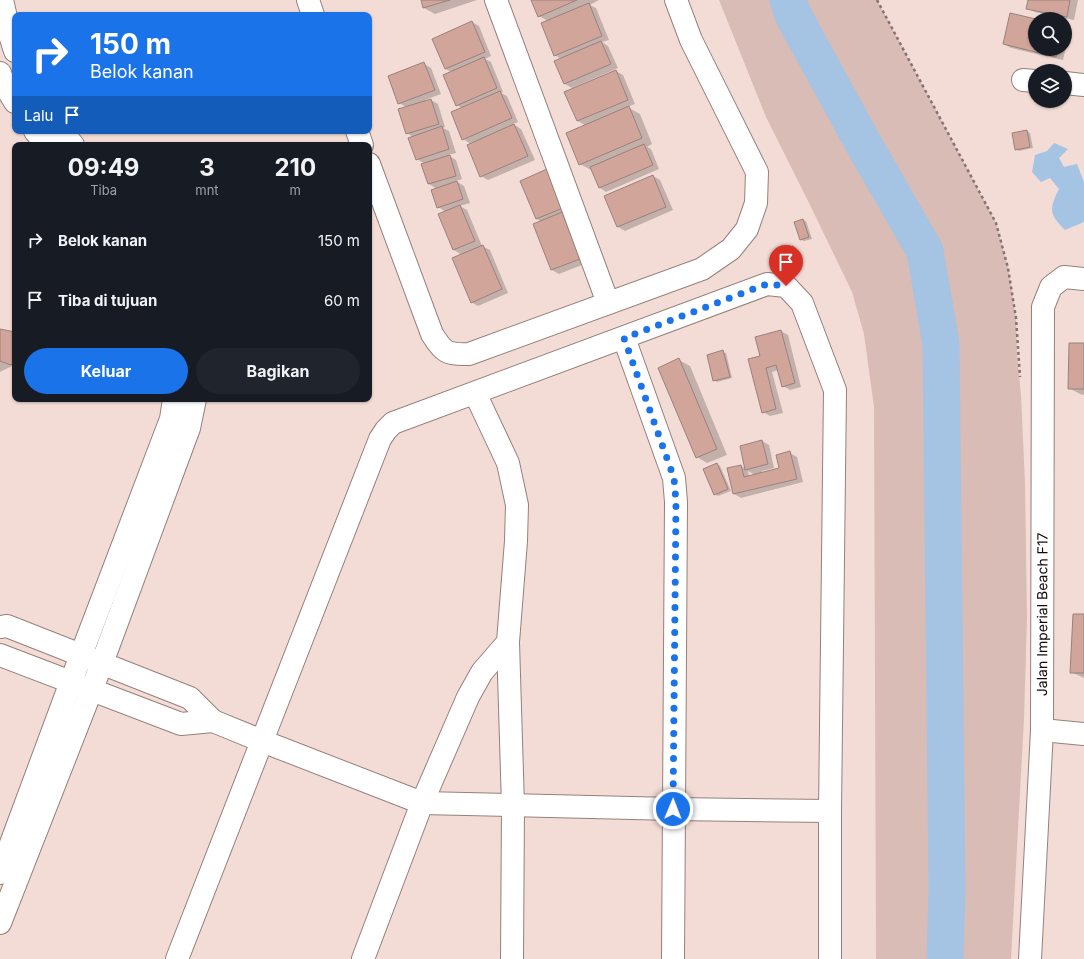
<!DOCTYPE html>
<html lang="id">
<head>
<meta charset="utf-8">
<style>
  body { margin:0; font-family:Inter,sans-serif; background:#20242c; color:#f1f3f6; height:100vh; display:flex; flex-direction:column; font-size:15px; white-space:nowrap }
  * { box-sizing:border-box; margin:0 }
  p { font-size:13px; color:#9ea1a6 }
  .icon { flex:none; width:22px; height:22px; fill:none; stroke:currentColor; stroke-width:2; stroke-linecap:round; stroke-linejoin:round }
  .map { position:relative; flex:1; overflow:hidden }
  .drawer { position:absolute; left:12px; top:142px; width:360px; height:260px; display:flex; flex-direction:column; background:#171b24; border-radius:8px; box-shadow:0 1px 3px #0004 }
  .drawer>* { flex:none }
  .guide { position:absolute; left:12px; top:12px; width:360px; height:122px; border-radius:8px; box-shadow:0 1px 3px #0004; background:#1a73e8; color:#fff; overflow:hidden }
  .controls { position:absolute; left:1028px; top:12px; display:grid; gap:8px }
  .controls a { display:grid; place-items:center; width:44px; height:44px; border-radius:50%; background:#171b24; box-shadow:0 1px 3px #0004; font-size:20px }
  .pin { position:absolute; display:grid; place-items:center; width:34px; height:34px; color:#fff; margin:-41px -17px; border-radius:50% 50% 50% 0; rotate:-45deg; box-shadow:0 0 4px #0007 }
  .pin .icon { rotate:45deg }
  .me { position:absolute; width:44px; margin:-22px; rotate:1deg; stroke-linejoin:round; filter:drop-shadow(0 0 3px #0008) }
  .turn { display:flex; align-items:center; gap:14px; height:84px; padding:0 12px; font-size:18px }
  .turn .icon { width:52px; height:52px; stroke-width:2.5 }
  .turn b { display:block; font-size:28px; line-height:34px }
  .then { display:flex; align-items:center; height:38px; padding:0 12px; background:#0003; gap:8px; font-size:15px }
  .eta { display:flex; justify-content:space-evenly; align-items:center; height:68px; text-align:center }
  .eta b { font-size:24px; font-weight:700; line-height:28px }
  .button { display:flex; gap:8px; margin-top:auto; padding:8px 12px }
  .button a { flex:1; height:46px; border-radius:24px; background:#1a73e8; color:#fff; font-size:16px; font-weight:700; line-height:46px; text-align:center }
  .button a+a { background:#20242c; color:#f1f3f6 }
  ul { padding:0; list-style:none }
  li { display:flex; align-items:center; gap:12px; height:60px; padding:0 12px }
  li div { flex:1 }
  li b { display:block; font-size:15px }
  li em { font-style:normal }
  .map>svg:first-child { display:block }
</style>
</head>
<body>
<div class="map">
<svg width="1084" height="959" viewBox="0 0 1084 959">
  <rect width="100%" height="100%" fill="#f4dcd6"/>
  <!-- green -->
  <path fill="#d9bcb5" d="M719,0H877L996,223L1008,268L1016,318L1017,354L1021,395L1025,483L1027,617L1024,719L1011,959H876L874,407L864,334L852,292L811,207L766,117Z"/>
  <!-- water -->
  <path fill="#a5c3e2" d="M1054,143L1068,149L1059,158L1064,167L1077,164L1084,182V222L1065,230C1049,214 1049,209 1059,189L1050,178L1041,182L1032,172L1035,155L1047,151Z"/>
  <!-- shadow -->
  <path fill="#0003" fill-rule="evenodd" d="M422,0H477L435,14L424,8Z
    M532,0H599L590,5L596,8L609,40L602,42L608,46L618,68L572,88L565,84L555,61L561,59L555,55L548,21L539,16Z
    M1029,0H1078L1074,20L1035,12L1028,8Z
    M1035,20V49H1065V27L1070,30L1063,60L1011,48L1004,44Z
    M472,22L479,26L491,56L485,59L491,62L503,92L501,93L507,96L518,122L513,124L521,129L535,160L488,180L481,176L468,145L471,144L463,139L462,108L457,105L452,72L445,69Z
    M424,64L431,68L441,94L425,100L426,101L431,100L438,104L445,127L443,128L449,131L456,153L448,155L456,160L462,179L456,181L464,186L470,203L460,206L467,210L482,246L490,250L508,293L478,306L471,302L462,255L454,250L446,212L438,207L437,189L429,184L425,164L417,159L413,137L407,133L406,107L399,103Z
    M616,71L623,75L635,104L627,107L640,114L652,144L647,147L651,149L659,169L606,192L600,188L592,170H591L580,164L586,126L578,121Z
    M1027,131L1030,133L1033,148L1019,151L1016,149Z
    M547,171L587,263L559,274L552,270L542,222L537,219L521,182Z
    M653,176L660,180L673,210L625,231L618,227Z
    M803,220L806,221L812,239L804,241L801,240Z
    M793,247L796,249L801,261L792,265L789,263Z
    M0,330L15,332V367L12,366L0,372Z
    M781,331L788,335L801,387L790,390L783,386L778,370L772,372L783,413L770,416L763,412L762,357Z
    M1084,344V395L1080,394L1069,388Z
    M723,352L726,353L732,378L717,382L714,380Z
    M679,360L690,366L727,455L707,463L697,457Z
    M762,441L769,445L774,468L762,471V473L780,469L790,453L797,457L803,482L741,498L734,494L741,466L746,469ZM748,471L755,475L749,476Z
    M717,464L720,466L731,491L718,496L715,494Z
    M1084,615V678L1071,672Z"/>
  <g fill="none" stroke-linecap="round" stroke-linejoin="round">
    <!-- river -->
    <path stroke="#a5c3e2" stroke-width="37" d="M788,0L793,15L863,143L925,251L941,344L947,890L945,959"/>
  </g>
  <!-- building -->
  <path fill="#d2a59b" stroke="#98827d" d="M421,0H450L423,8Z
    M531,0H577L538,17Z
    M1028,0H1070L1067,17L1026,9Z
    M589,3L602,36L554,56L541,23Z
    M1010,13L1036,19H1035V49H1058L1056,57L1003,44Z
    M472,21L485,52L445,69L432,39Z
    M601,41L611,64L564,84L554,61Z
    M484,57L497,88L456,106L443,75Z
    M424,62L435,90L398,104L388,76Z
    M616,70L628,100L577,121L564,92Z
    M500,91L512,118L462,140L451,112Z
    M431,99L439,124L406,134L398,109Z
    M629,106L642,138L579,165L566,133Z
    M514,124L528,156L480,177L467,145Z
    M442,126L449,149L416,160L408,138Z
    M1027,130L1030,147L1015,150L1012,133Z
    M644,144L653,165L599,188L590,167Z
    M450,155L456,176L428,184L421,164Z
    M547,169L563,208L536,219L520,181Z
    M653,175L666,207L617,227L604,196Z
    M457,181L463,199L437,208L431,190Z
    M460,205L475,241L453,250L438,214Z
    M562,212L580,259L551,270L533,224Z
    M803,219L809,237L800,240L794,222Z
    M483,245L502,289L471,303L452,258Z
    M793,246L798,260L788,264L783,250Z
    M0,329L15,332V361L11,365L0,361Z
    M781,330L795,383L782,387L776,365L766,368L776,409L762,413L748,359L760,356L755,337Z
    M1069,343H1084V389H1068Z
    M723,350L730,377L713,381L707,355Z
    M679,358L717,449L696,458L658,368Z
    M762,440L768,464L745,470L740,446Z
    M790,451L797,479L733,494L727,468L741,465L744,477L779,468L776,455Z
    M717,463L728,489L714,495L703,469Z
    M1073,614H1084V673H1070Z"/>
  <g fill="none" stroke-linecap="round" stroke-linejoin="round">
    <!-- minor casing -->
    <g stroke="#95807b" stroke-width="24">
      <g id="minor">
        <path d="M2,0L10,35L15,51"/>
        <path d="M308,0L313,15"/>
        <path d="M496,0L608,303"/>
        <path d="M0,73L4,84L15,102"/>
        <path d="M1023,80L1035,81"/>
        <path d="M1065,83L1084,85"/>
        <path d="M35,131L46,145"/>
        <path d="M61,131L73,145"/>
        <path d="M357,131L362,145"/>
        <path d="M369,164L432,334C443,352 447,355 469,354L702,269L731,249L747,229L756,203L757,172L691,40L676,0"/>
        <path d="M624,338L674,478L676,502L673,959"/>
        <path d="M475,393L508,463L517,505L516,541L508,642L513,806L512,959"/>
        <path d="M0,627L7,626L190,698L213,721L181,724L0,655"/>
        <path d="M1042,730L1084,734"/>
        <path d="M0,873L81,655L171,419L174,399"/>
        <path d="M0,923L102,663L189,428L195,399"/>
        <path d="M177,959L262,741L213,721"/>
        <path d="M363,959L422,803L468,697L482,672L508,642"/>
        <path d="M830,959V811L835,390L802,303L786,286L767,284L393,423L386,430L380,439L262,741L422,803L673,809L830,811"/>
        <path id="s1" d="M1030,959L1042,730L1043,307L1051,287L1064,277L1084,279"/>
      </g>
    </g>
    <!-- path -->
    <path stroke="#847471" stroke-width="2.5" stroke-dasharray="3 3" stroke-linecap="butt" d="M877,0L996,223L1008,268L1016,318L1020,377"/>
    <!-- minor -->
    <use href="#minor" stroke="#fff" stroke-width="22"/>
  </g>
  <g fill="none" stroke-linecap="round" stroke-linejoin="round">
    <!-- route -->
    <path stroke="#1a73e8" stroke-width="7" stroke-dasharray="0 12.6" d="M673,809L676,502L674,478L624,338L767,284L786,286"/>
  </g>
  <g text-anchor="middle" stroke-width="3" stroke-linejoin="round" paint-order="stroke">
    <!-- street labels -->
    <g font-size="14" fill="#110908" stroke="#fff">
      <text dy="5" stroke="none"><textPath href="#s1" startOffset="345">Jalan Imperial Beach F17</textPath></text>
    </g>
  </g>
</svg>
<div class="controls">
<a><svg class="icon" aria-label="search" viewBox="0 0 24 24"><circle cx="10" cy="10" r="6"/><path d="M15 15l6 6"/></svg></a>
<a><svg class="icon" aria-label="layers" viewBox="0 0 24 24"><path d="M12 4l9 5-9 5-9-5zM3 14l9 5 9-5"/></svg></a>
</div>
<div class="pin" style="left:786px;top:286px;background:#d93025"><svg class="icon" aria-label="arrive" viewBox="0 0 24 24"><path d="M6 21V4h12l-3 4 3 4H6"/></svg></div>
<svg class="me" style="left:673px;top:809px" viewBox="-20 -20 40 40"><circle r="17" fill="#1a73e8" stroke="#fff" stroke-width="3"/><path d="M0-11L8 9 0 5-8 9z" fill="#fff"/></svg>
<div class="guide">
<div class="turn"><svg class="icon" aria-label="right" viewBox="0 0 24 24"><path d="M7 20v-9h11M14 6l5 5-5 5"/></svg><div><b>150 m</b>Belok kanan</div></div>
<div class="then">Lalu<svg class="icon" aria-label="arrive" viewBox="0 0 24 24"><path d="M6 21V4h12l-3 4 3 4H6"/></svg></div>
</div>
<section class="drawer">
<div class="eta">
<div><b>09:49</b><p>Tiba</p></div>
<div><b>3</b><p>mnt</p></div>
<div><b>210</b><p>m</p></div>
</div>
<ul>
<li><svg class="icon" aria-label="right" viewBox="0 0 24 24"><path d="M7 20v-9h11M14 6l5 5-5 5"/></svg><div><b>Belok kanan</b></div><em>150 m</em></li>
<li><svg class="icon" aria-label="arrive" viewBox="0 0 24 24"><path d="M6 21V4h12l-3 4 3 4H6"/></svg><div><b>Tiba di tujuan</b></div><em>60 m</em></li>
</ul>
<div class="button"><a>Keluar</a><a>Bagikan</a></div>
</section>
</div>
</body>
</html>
